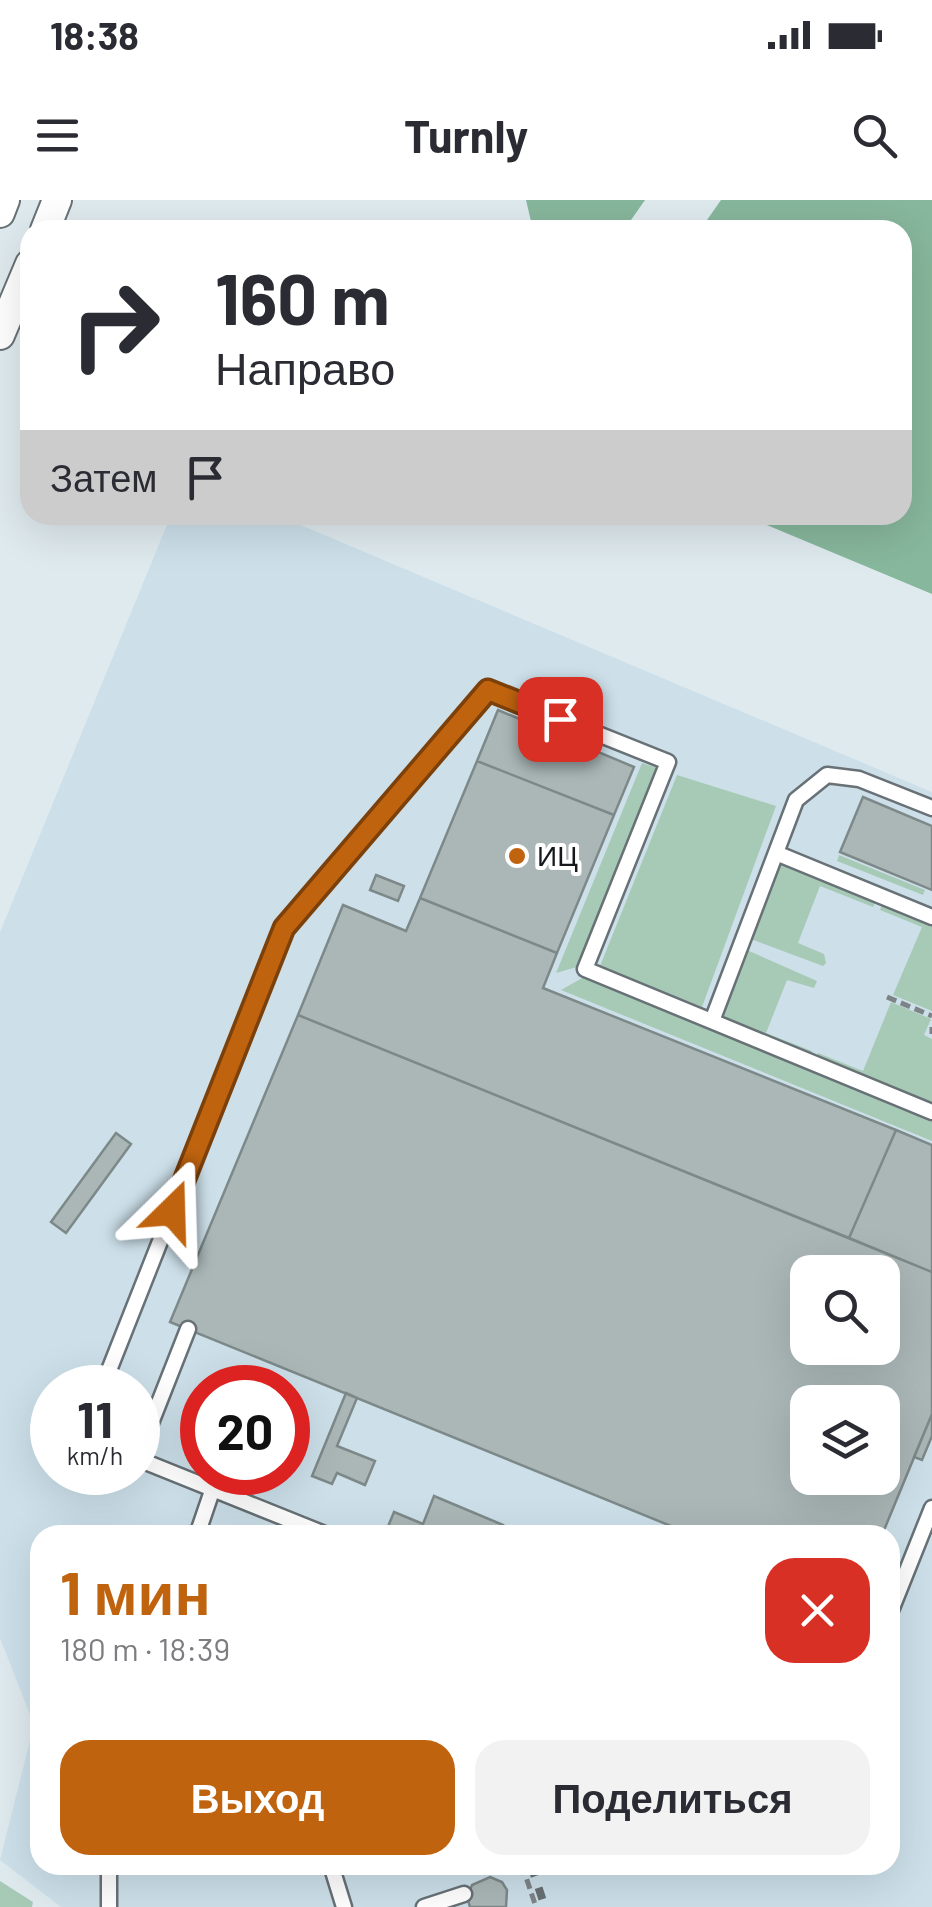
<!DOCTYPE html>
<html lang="ru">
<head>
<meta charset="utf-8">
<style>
  body { margin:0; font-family:Barlow,sans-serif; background:#f2f2f3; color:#2b2b33; height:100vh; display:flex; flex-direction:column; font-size:38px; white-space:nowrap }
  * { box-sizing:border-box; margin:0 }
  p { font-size:32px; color:#7c7c81 }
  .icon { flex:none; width:55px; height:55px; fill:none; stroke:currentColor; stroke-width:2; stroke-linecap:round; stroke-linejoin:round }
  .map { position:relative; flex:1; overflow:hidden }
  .drawer { position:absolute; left:30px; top:1325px; width:870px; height:350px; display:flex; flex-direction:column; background:#fff; border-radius:30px; box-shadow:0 10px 40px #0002 }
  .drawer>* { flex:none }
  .banner { position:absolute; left:20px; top:20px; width:892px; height:305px; border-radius:30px; box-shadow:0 10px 40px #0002; background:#fff; color:#2b2b33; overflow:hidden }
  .buttons { position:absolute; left:790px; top:1055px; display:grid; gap:20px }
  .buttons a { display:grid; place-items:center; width:110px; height:110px; border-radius:20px; background:#fff; box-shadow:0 10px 40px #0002; font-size:50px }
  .speed { position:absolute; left:30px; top:1165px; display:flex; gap:20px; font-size:50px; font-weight:700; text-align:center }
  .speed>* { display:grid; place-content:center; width:130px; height:130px; border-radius:50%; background:#fff; box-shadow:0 10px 40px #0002; line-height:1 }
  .speed small { font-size:25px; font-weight:400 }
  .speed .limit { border:15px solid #d22; background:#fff; color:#111 }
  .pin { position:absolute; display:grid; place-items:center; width:85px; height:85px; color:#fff; margin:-42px; border-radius:20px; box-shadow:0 5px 15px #0006 }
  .me { position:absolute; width:110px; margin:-55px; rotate:22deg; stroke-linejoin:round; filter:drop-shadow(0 0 8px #0008) }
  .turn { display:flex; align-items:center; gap:35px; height:210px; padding:0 30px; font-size:45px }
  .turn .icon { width:130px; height:130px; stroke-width:2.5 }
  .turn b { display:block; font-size:70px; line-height:85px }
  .then { display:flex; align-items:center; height:95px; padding:0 30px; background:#0003; gap:20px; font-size:38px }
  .round { display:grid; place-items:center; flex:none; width:105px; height:105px; border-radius:30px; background:#f2f2f3 }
  .summary { display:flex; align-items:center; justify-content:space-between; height:170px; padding:0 30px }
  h1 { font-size:60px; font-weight:700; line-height:75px; color:#bf630f }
  .button { display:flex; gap:20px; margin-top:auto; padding:20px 30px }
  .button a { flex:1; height:115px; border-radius:30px; background:#bf630f; color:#fff; font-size:40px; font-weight:700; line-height:115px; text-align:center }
  .button a+a { background:#f2f2f3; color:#2b2b33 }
  .status { display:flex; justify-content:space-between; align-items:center; height:70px; padding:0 50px; background:#fff; direction:ltr }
  .status svg { height:28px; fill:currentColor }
  header { display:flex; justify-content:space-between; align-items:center; height:130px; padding:0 30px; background:#fff; font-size:45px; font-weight:700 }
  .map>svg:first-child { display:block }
</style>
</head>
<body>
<div class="status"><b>18:38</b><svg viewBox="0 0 49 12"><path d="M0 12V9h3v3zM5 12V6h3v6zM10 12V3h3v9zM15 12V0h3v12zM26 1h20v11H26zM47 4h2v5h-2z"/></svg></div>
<header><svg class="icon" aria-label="menu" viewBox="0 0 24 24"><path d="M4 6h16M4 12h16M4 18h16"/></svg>Turnly<svg class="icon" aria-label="search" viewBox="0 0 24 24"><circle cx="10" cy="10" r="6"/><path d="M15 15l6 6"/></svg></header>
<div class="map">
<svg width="932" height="1707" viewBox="0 0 932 1707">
  <rect width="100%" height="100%" fill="#dfeaef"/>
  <!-- built -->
  <path fill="#cde0ea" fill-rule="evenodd" d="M171,315H277L932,592V1707H61L0,1660L34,1525L0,1438V732ZM808,1072H882V1148H808ZM52,1188H138V1272H52ZM202,1188H288V1272H202ZM808,1202H882V1278H808ZM40,1335H890V1665H40Z"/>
  <!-- green -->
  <path fill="#a7cab6" d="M642,563L657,568L577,767L556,773Z
    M677,575L776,606L702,807L600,766Z
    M839,655L925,690L923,695L837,661Z
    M781,660L877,698L873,707L820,686L798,743L824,754L826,763L823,766L751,739Z
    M883,701L932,721V811L893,795L922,727L880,710Z
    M747,750L817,781L814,788L787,780L766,833L812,851L809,858L720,820Z
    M584,777L932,918V941L561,790Z
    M891,802L931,819L924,835L932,839V908L815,861L818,853L863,871Z
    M0,1681L33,1702L32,1707H0Z"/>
  <!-- forest -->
  <path fill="#87b79c" d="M526,0H645L624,30H533Z
    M721,0H932V394L743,315H902V30H700Z"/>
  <!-- building -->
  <path fill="#abb7b7" stroke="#7d8989" stroke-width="2.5" fill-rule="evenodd" d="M498,510L634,567L614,615L477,561Z
    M477,561L614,615L557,753L420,698Z
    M863,597L932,626V690L840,652Z
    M376,675L404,686L398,701L370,690Z
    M420,698L557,753L543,788L896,930L849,1038L298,815L343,705L406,731Z
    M298,815L932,1072V1214L882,1335H693L170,1122ZM808,1072H882V1148H808ZM808,1202H882V1278H808Z
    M896,930L932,945V1072L849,1038Z
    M116,933L131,944L66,1033L51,1022Z
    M346,1193L357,1198L337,1246L375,1261L365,1285L337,1273L332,1284L312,1276Z
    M932,1214V1236L922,1260L914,1257Z
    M434,1296L503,1325L499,1335H403L387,1329L394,1312L423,1324Z
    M490,1677L502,1682L507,1690L506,1707H470L467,1697L472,1685Z"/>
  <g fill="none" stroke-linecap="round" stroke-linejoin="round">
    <!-- lane casing -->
    <g stroke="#677176" stroke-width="19">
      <path id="lane" d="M776,653L932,717
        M712,821L796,600L827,575L859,579L932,608
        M102,1188L284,728L488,490L668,562L585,769L932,912
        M138,1256L188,1129
        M138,1259L327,1335
        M197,1335L212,1291
        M890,1413L932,1308
        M109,1665V1707
        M331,1665L344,1707
        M424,1707L464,1694"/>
    </g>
    <!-- street casing -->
    <g stroke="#677176" stroke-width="32">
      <path id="street" d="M0,13L5,0
        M45,30L57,0
        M0,135L30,64"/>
    </g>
    <!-- path -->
    <path stroke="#7d8488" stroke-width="5" stroke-dasharray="10 5" stroke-linecap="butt" d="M887,797L932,816
      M932,827V834
      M522,1665L536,1707"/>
    <!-- lane -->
    <use href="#lane" stroke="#fff" stroke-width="14"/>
    <!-- street -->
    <use href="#street" stroke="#fff" stroke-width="28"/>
    <!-- rail -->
    <path stroke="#697073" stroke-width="8" stroke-dasharray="12 12" stroke-linecap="butt" d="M531,1665L545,1707"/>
  </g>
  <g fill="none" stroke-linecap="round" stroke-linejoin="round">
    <!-- route casing -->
    <g stroke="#7c400a" stroke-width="25">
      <path id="route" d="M172,1011L284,728L488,490L560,519"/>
    </g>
    <!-- route -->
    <use href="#route" stroke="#bf630f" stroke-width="18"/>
  </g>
  <!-- markers -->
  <circle fill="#bf630f" stroke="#fff" stroke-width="4" cx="517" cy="656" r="10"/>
  <g text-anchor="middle" stroke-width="8" stroke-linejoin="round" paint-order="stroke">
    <!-- poi labels -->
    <g font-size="28" fill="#15191b" stroke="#fff" text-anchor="start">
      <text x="537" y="666">ИЦ</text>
    </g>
  </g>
</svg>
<div class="buttons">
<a><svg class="icon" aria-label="search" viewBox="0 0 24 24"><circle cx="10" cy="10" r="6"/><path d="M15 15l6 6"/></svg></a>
<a><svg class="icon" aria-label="layers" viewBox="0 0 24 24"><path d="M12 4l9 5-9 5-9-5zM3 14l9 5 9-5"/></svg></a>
</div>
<div class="speed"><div>11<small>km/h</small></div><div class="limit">20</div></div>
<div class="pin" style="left:560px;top:519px;background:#d93025"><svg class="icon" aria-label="arrive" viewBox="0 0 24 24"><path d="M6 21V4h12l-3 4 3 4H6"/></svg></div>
<svg class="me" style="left:172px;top:1011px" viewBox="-20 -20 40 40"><path d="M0-17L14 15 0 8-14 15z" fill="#bf630f" stroke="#fff" stroke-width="4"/></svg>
<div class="banner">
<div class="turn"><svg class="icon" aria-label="right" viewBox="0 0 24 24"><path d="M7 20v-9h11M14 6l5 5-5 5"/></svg><div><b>160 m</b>Направо</div></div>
<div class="then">Затем<svg class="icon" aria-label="arrive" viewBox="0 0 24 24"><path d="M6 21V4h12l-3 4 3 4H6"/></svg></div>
</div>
<section class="drawer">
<div class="summary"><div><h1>1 мин</h1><p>180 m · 18:39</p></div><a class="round" style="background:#d93025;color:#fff"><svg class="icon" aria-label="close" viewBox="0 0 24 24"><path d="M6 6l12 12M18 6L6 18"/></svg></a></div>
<div class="button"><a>Выход</a><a>Поделиться</a></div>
</section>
</div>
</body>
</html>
